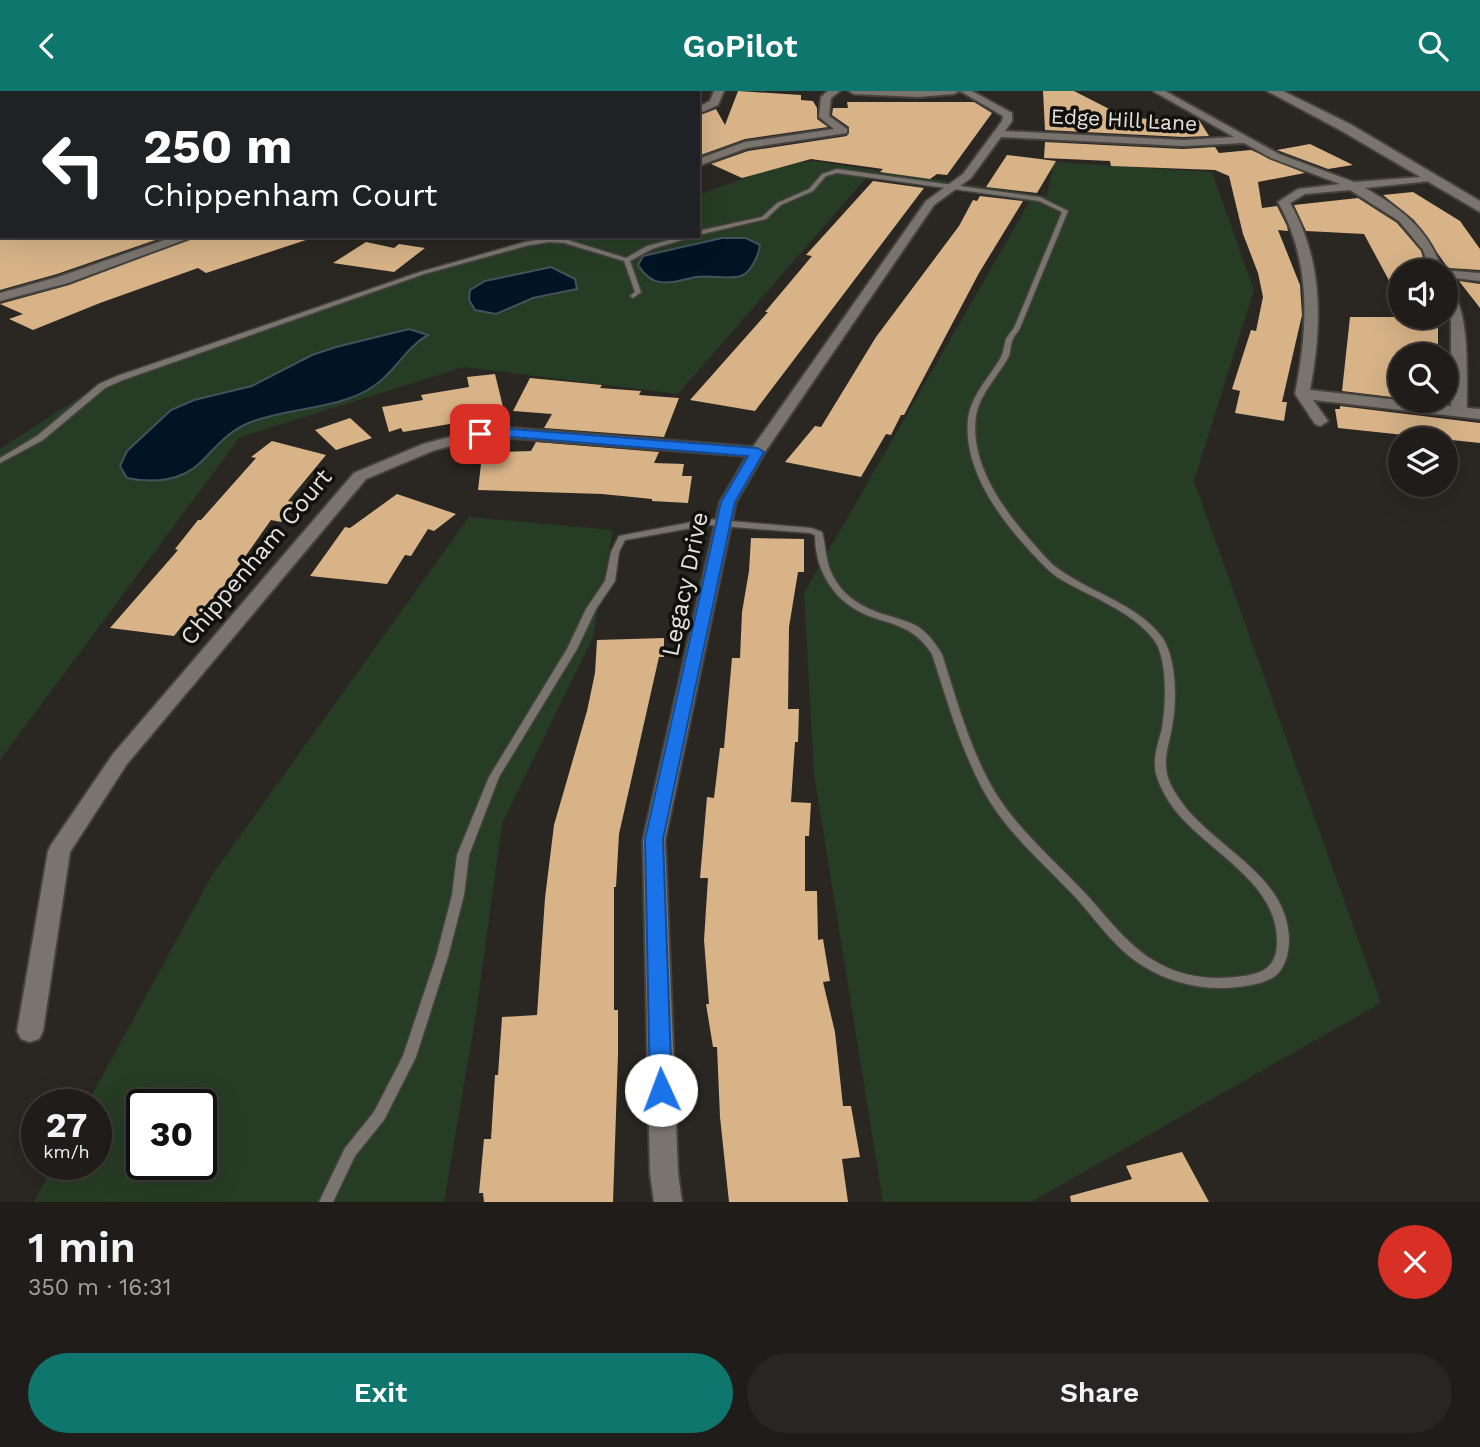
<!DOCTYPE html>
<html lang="en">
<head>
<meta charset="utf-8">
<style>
  body { margin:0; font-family:"Work Sans",sans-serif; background:#282522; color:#f1f3f6; height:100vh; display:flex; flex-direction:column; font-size:26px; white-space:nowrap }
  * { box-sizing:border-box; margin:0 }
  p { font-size:23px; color:#a2a1a2 }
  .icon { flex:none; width:38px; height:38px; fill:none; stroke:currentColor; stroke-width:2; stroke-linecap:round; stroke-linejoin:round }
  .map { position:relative; height:1111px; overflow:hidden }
  .side { display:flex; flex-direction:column; background:#201c19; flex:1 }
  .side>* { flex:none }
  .hud { position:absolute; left:0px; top:0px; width:700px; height:147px; box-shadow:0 7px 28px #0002,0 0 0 2px #3d3a38; background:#202124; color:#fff; overflow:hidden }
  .buttons { position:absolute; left:1388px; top:168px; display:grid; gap:14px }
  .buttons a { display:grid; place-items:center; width:70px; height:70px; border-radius:50%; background:#201c19; box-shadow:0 7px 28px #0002,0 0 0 2px #3d3a38; font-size:35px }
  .speed { position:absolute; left:21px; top:998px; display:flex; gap:14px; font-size:35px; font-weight:700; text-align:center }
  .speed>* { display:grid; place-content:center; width:91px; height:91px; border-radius:50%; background:#201c19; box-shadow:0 7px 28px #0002,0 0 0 2px #3d3a38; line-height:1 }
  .speed small { font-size:18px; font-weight:400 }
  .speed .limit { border:4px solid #111; border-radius:10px; background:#fff; color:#111 }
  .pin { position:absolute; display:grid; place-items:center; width:60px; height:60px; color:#fff; margin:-30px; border-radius:14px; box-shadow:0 4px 10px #0006 }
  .me { position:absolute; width:77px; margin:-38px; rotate:358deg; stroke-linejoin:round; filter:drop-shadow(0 0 5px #0008) }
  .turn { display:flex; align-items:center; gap:24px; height:147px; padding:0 28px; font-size:32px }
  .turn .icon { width:91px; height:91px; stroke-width:2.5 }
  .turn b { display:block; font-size:49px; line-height:60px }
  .round { display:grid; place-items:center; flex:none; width:74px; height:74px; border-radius:37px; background:#282522 }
  .head { display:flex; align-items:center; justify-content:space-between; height:119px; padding:0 28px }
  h1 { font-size:42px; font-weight:600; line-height:52px }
  .primary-button { display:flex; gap:14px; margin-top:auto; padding:14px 28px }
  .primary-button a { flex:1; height:80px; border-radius:42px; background:#0f766e; color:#fff; font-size:28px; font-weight:600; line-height:80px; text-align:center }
  .primary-button a+a { background:#282522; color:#f1f3f6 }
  header { display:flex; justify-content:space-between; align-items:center; height:91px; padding:0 28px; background:#0f766e; color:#fff; font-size:32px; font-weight:600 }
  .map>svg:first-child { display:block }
</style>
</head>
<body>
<header><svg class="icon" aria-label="back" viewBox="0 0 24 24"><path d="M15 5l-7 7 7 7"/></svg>GoPilot<svg class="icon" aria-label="search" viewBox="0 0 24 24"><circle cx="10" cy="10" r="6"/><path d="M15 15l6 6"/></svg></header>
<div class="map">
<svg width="1480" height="1111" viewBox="0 0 1480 1111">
  <rect width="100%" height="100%" fill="#2a2621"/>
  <!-- green -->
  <path fill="#273c25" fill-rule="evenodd" d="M0,0H443L2,2L0,64Z
    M815,70L1047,105L1054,71L1212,81L1254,199L1194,390L1381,912L1031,1111H883L814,683L804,502L1030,110L866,87L678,303L464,276L240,346L0,669V358L106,289L542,145H698V104L781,74ZM722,147L760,158L754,167L752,176L742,185L697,186L643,165ZM470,199L556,204L533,207L496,223ZM409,238L427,244C406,256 395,283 374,296C338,319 289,316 251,331C226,341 219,353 202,371C182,391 152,392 127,387L194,309L252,295L312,264L336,256Z
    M469,426L613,439L593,546L502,733L476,923L444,1111H34L54,1073H96V1013H87L212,784ZM142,1013H201V1073H142Z"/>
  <!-- water -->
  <path fill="#001423" stroke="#45525b" stroke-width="2" d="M722,147H746L760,154C759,163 751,182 741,185C727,189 710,184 696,186C673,191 654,200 638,174L643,165Z
    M551,176L575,188L577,198L533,207L496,223L475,219L469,209L470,199L485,190Z
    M409,238L428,244C406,256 395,281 374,295C339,319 290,316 251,331C228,340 218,354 202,370C182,391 152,392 127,387L120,375L127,360L171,319L194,309L252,295L312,264L336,256Z"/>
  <!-- building -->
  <path fill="#d7b387" d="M738,0L801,4V9L813,10L817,17V28L828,36L745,48L698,65V25L716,18L725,34Z
    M1043,0H1074L1119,23L1120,27L1199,29L1209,45L1183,46L1045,39Z
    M847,11H974L992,22L947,84L937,83L930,88L880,81L883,78L811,68L742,87L711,73L748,60L847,45L849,36L832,24L833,17H848Z
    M1045,51L1183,58L1215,56L1219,62L1251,59L1305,82L1258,91L1262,117L1277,115L1287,135L1288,140L1278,139L1300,194L1302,224L1282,311H1287L1284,330L1235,322L1240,300L1232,298L1251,239L1256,240L1263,206L1258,182L1243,143L1229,85L1215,79L1111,75L1110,70L1044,67Z
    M1310,53L1353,74L1328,78L1277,59Z
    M1007,64L1056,70L1037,102L986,96Z
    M873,90L924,97L755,320L690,309L768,221H765L812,165L806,164Z
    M1413,101L1460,130L1480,158V179L1448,177L1414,129L1383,104Z
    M980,105L1023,110L979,182L904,324H901L891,344L886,343L861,386L785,371L815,335L821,336L876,246L959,135L973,109L977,110Z
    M1358,107L1397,132L1421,160L1427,180H1400V210L1364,143L1306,140L1294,114Z
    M0,145H167L57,183L0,199Z
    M197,145H308L309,148L206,182L198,177L100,212L33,239L9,228L23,223L0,213L69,194Z
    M366,151L394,157L399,153L425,157L394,181L333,172Z
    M1459,190L1480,193V217Z
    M1350,226H1438V264H1400V307L1342,300Z
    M495,283L504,320L464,322L467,330L403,341L401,337L389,341L382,316L423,309L421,304L469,296L467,286Z
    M530,287L602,294L600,297L641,300L639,304L679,307L664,346L544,337L552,323L513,320Z
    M1340,315L1480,332V352L1338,337L1335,318H1340Z
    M350,327L372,347L336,359L315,339Z
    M272,350L326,364L288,410L298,412L281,431L271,429L227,491L194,531L186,530L174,545L110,537L178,459L175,458L198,429H201L256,367L251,366Z
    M536,351L659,361L654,372L684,373L682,385H692L688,412L652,410V408L602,403L478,399L481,373H495L496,361L531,360Z
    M397,403L456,423L434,440L428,438L411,465L405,464L387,493L310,485L345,436L350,437Z
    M751,447L804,448V481H798L789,536L788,618H799L798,651H795L791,711L811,712L809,745H805V800H817L818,849L823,848L830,890L823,891L835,941L843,1015H851L860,1066L842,1068L848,1111H729L720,1026L717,956H713L706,913H709L704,849L708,787H700L707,706L714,707L720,657H724L732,567H740L742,521L749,480Z
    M664,547V566H659L619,743L616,796H614V919H618V964L613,1111H484L483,1102H479L484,1048H491L495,984H498L502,926L537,924L545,807L554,734L587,620L595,582L597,549Z
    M1182,1061L1209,1111H1071L1070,1105L1132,1088L1126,1075Z"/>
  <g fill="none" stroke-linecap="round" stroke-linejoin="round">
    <!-- service casing -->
    <g stroke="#45423e" stroke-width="3">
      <path id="service" d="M837,78L1040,106L1068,120L1020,237C1018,241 1015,244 1013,248C1010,254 1011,261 1008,267C997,286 980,303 976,325C969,375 1007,424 1039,459C1046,467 1054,476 1063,481C1095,503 1138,514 1162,546C1177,568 1177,611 1172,636C1170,649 1165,662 1166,675C1166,686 1172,697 1178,706C1210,756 1287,781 1289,848C1289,859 1287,871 1280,880C1270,894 1241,896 1225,897C1196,898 1167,890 1143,875C1117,859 1098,832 1078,809C1045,773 1007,743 983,699C960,656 947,609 932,563C914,536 897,535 869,525C835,512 815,481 815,444L810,442L708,434L625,449L619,461L615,490L596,518L577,558L499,686L469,764L464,804L448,866L416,966L384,1029L355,1065L333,1111H319L345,1057L374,1021L403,965L436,866L452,804L457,764L489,686L567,558L586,518L605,490L611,461L619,445L708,428L811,437L822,441C826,455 825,469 832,483C843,506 863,517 886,524C896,527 907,530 917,535C928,542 935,552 942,563C957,610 970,659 995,701C1019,740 1054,769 1085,802C1108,827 1129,857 1160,873C1182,885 1209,889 1235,886C1246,885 1262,883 1270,874C1276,867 1277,858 1277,850C1277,787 1200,758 1169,711C1163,700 1155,687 1155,675C1154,662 1159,650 1162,637C1166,614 1168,568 1154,549C1132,519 1087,505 1057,486C1047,479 1038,468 1029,459C998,425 963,377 968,328C971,304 990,286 1001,266C1004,260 1004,254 1006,248C1008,244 1011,241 1014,237L1062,121L1039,110L837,82L826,85L813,100L781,114L766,128L698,144V140L762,126L777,112L809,98L822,83Z
        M684,145H695L652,158L630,170L641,201L633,207L630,205L635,201L624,170L564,152L549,151L526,155L424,183L123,289L105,297L43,349L0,372V367L37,345L99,293L117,285L420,181L525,151L549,147L565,148L626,167L647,155Z"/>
    </g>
    <!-- minor casing -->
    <g stroke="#45423e" stroke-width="4">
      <path id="minor" d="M540,0H559L539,2Z
        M714,0H724L718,14L698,23V16L710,10Z
        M828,0H840L831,7L829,25L847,38V42L747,57L698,75V68L745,51L834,38L819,26L821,6Z
        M849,0H959L954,3L918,6L854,3Z
        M960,0H972L1012,22V30L1005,40L1183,49L1234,46L1153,0H1165L1279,63L1354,91L1434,85V89L1430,90L1365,97C1401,117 1429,139 1442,179L1480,182V190L1446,186V180H1430L1423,159L1399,130L1350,99L1305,103L1290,112C1324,171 1322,235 1310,299L1451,315V230L1446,217V198C1472,208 1466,292 1467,317L1480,318V328L1313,309L1328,330L1320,335L1315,333L1295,303C1308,237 1312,172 1278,111L1298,98L1340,93L1271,67L1244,52L1183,55L1001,46L971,87L934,114L765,361L736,411L665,749L678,1082L682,1111H654L650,1082L643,749L720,411L747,365L512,347L480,348L435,359L366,388L127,673L70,761L43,940L39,948L30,951L21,948L17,940L48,760L51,754L113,663L354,382L423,353L480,338L512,337L753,356L926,110L963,83L1002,30L1003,25Z
        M0,75H2V84H0Z
        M176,145H195L68,192L0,210V202L58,186Z"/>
    </g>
    <!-- tertiary casing -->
    <g stroke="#45423e" stroke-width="4">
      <path id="tertiary" d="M1267,0H1283L1350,33L1480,110V121L1340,39Z"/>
    </g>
    <!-- service -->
    <use href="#service" fill="#79746e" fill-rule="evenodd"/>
    <!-- minor -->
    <use href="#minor" fill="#79746e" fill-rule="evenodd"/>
    <!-- tertiary -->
    <use href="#tertiary" fill="#79746e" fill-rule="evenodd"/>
  </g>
  <!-- route -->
  <path fill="#1a73e8" stroke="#114b97" stroke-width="2" d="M512,338L757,357L764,361L735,411L663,748L672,999L669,1006L661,1009L654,1006L650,999L645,748L721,411L748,365L512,346L480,347L474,343L480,339Z"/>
  <g text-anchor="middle" stroke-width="7" stroke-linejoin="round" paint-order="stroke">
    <!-- far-street labels -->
    <g font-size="21" fill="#e5e3df" stroke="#11100d">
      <text transform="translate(1124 29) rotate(3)" y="7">Edge Hill Lane</text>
    </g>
    <!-- street labels -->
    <g font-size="24" fill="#e5e3df" stroke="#11100d">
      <text transform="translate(256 466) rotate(-50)" y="8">Chippenham Court</text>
      <text transform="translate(685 493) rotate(-78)" y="8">Legacy Drive</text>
    </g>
  </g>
</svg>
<div class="buttons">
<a><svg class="icon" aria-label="sound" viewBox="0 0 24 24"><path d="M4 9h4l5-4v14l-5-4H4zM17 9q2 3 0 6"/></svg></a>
<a><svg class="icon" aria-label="search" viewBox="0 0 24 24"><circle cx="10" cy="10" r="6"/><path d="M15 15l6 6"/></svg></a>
<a><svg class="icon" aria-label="layers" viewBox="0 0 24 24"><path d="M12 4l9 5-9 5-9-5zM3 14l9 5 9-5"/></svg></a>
</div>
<div class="speed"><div>27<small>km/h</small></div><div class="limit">30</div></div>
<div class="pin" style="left:480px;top:343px;background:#d93025"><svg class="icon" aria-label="arrive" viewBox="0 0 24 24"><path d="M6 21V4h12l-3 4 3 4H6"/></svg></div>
<svg class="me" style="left:661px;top:999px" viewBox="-20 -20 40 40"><circle r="19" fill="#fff"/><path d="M0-13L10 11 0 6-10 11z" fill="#1a73e8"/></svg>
<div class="hud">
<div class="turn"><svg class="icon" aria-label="left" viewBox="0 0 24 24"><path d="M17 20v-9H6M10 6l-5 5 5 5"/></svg><div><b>250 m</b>Chippenham Court</div></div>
</div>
</div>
<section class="side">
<div class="head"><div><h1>1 min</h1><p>350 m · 16:31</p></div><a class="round" style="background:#d93025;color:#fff"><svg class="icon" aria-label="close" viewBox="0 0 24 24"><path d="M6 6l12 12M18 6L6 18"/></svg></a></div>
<div class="primary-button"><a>Exit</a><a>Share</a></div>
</section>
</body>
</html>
